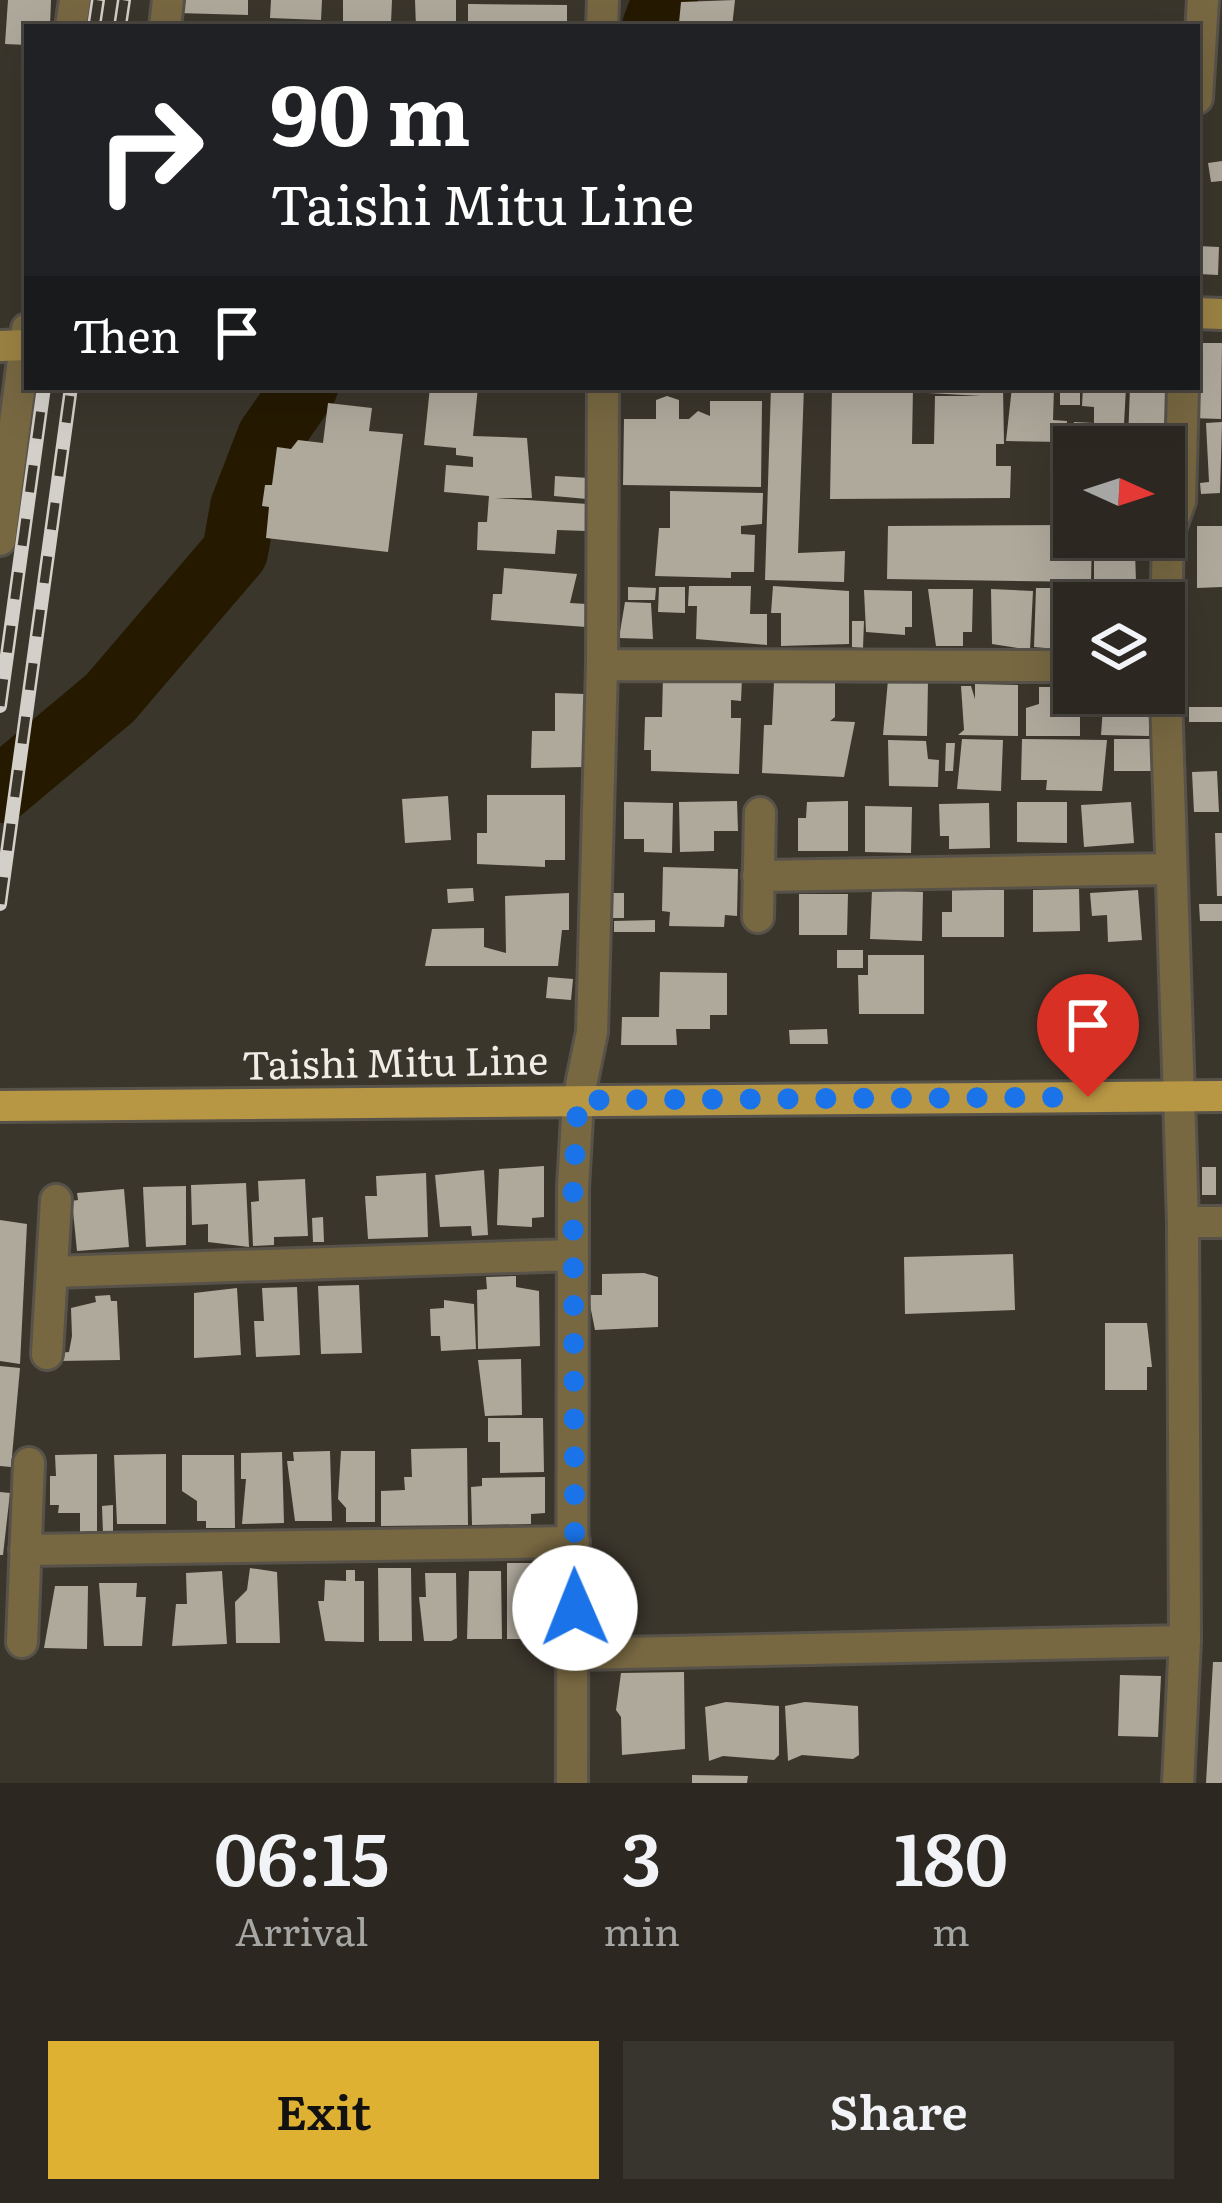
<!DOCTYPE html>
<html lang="en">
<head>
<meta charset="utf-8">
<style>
  body { margin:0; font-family:Literata,serif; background:#38342e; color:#f1f3f6; height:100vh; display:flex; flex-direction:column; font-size:45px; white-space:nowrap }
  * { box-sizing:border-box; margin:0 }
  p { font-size:39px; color:#a6a6a5 }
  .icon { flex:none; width:66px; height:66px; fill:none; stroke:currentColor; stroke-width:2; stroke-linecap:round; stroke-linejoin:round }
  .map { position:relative; height:1783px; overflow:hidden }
  .details { display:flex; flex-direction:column; background:#2c2821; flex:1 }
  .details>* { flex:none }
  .hud { position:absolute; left:24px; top:24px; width:1176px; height:366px; border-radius:0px; box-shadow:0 12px 48px #0002,0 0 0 3px #48443f; background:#202124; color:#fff; overflow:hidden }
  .needle { width:78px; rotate:93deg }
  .tools { position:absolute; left:1053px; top:426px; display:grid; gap:24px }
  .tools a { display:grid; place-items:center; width:132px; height:132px; border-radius:0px; background:#2c2821; box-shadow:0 12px 48px #0002,0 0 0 3px #48443f; font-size:60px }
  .pin { position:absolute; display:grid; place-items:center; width:102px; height:102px; color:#fff; margin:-123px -51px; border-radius:50% 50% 50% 0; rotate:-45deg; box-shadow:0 0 12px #0007 }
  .pin .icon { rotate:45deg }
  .me { position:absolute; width:132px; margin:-66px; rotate:359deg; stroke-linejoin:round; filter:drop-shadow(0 0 9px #0008) }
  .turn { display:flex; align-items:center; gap:42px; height:252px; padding:0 48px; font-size:54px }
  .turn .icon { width:156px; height:156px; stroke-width:2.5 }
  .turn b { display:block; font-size:84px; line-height:102px }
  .then { display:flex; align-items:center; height:114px; padding:0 48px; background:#0003; gap:24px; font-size:45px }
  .eta { display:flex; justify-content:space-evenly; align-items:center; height:204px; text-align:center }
  .eta b { font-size:72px; font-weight:600; line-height:84px }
  .cta { display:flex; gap:24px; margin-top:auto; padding:24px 48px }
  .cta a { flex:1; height:138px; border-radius:0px; background:#deb133; color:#111; font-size:48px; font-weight:600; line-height:138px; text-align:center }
  .cta a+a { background:#38342e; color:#f1f3f6 }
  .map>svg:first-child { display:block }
</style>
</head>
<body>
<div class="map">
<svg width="1222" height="1783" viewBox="0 0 1222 1783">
  <rect width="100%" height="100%" fill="#3b362c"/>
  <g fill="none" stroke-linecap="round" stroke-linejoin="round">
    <!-- river -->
    <path stroke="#251900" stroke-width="66" d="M655,27L665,0
      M0,790L110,698L235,552L243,507L270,437L305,387"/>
  </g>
  <!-- building -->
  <path fill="#afa99c" d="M8,0H51L50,27H27V45L5,44Z
    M178,0H248V15L177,13Z
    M271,0H322L321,20L270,18Z
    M343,0H392L391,23H343Z
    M415,0H456V27H416Z
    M735,0L732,27L679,23L681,2Z
    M468,4L567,5V27H468Z
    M1222,161V181L1211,182L1208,163Z
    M1198,246L1219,247L1218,275L1199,274Z
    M1197,343H1222L1221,419L1191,418Z
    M430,387H478L473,436L527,438L532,498H495L588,504L586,531L557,530L555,554L477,550L478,522H487L489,496L444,492L446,465L473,467V457L456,455V448L424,445Z
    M771,387H804L798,553L845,551L844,582L765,580Z
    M832,387H913L912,444H934L935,396H981L928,393V387H1003L1004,444H996V466H1011L1010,498L830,499Z
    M1012,387H1054L1053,420L1067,421L1066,442L1006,441Z
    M1060,387H1080V405H1060Z
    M1083,387H1126L1123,443L1073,441L1074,422L1094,423V407L1082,406Z
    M1130,387H1170V440H1128Z
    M667,396L679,400V419H689L698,411L710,416V401H762L761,487L623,485L624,419H656V400Z
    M328,403L372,408L369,431L403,434L388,552L266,538L269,507L262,506L265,485H272L277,447L291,449L298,440L323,443Z
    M1222,422L1220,493L1201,494L1200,483L1209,482L1206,423Z
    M1056,444H1074V516H1064V494H1056Z
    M555,476L589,478L587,499L554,496Z
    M670,491L763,493L762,524L741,526V534L755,535L754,572H731V578L655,576L659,528H670Z
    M1074,525V537H1092L1091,582L887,579L888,526Z
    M1197,526H1222V587L1197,588Z
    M1094,551H1135L1136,582H1094Z
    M504,568L577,574L570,603L587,604L586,627L491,620L493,594H502Z
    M689,586H751L750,614H767V645L696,639L697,606H688Z
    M773,586L849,591V644L781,646V613H771Z
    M628,587L656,588L655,600H628Z
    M659,587H685V613L658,612Z
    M1036,588H1091V603H1074V647L1069,650L1034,647Z
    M1100,588L1152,589V603H1100Z
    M928,589H973L972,632H963V646H936Z
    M991,589L1033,591L1030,650L992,644Z
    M864,590L912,591V627H905V635L866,632Z
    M625,602L651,603L653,639L619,638Z
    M852,621H864L863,648L852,647Z
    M663,676L742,678L741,701L731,700V718H741L739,774L651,771V750H644L645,717H662Z
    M780,676L835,678V717L830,721L855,722L844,777L762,773L764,725H772L774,682L780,683Z
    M888,680L928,681L927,736L883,735Z
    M975,684L1018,685V736L958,735L964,730L961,686H971L975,699Z
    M1039,687H1074V693H1080V736H1026V708L1039,704Z
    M555,693L584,694V767L531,768L532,731H555Z
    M1104,693H1141V700H1149V736L1101,735Z
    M1189,707H1222V722H1189Z
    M962,739L1003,740L1001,791L957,789Z
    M1022,739L1107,740L1102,791L1046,790L1047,780H1021Z
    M1114,739H1153L1154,771H1114Z
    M888,740L926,741L928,759L939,760L938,787L889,786Z
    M946,743H955L953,771H945Z
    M1217,771L1219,812H1194L1192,772Z
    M487,795H565V860H545V867L477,864V833H487Z
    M448,796L451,840L405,843L402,799Z
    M737,801L738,831H714V851L680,852L679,802Z
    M848,801V851H798V818H806L807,802Z
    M624,802L673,803L672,853L644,852V839H624Z
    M1017,802H1067V843L1017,842Z
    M1131,802L1134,843L1084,847L1081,805Z
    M989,803L990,848L949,849V836H940L939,804Z
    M865,806L912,807L911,853L865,852Z
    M1215,833H1222V896H1217Z
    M663,867L738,869L737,916L725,915L724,927L669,926L670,912L662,911Z
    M473,888L474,901L448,903L447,889Z
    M1079,889L1080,931L1033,932V890Z
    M872,890L923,892L922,941L870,939Z
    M952,890H1004V937H942V912H952Z
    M1138,890L1142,940L1108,942L1107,915L1092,916L1090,893Z
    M569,893V930H562L558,966H425L432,929L484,928V947L506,953L505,896Z
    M612,893H624V918H612Z
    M799,894H848L847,935H799Z
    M1199,904H1222V921H1200Z
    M655,920V932H614V921Z
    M837,950H863V968H837Z
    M868,955H924V1014H859L858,975H868Z
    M660,972L727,973V1015H710V1029H676L677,1045H621L622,1017H659Z
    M548,977L573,979L571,1000L546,998Z
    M827,1029L828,1044H790L789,1030Z
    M544,1166V1217L532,1218V1227L497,1225L499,1169Z
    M1202,1167H1216V1195H1202Z
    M484,1170L488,1235L472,1236L471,1226L440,1227L435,1175Z
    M426,1173L428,1237L368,1239L365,1196H377L376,1176Z
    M305,1179L308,1236L274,1237V1245L253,1246L251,1202L259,1201L258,1181Z
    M246,1183L249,1247L208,1242V1224L192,1225L191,1185Z
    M186,1186V1245L146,1247L143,1187Z
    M124,1189L129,1247L77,1251L72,1201L78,1200L77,1193Z
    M323,1217L324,1242H313L312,1218Z
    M0,1220L27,1224L20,1364L0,1361Z
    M1013,1254L1015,1310L905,1314L904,1257Z
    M644,1273L658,1277V1327L595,1330L588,1295H602V1274Z
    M516,1276V1287L539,1291L540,1346L478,1349L477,1290L487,1289L486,1277Z
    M359,1285L362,1353L321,1354L318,1286Z
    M297,1287L300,1355L256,1357L254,1321H264L262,1288Z
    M237,1288L241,1355L194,1358V1293Z
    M110,1295L111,1301H117L120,1360L60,1361L59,1353L69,1352L72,1336L71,1308L96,1302L95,1296Z
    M444,1300L474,1304L476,1349L441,1351L440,1336H431L430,1309L444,1308Z
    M1105,1323H1147L1152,1367H1147V1390H1105Z
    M521,1359L522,1415L485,1416L478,1360Z
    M0,1366L20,1368L11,1467L0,1466Z
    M488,1418H543L544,1472L500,1473V1442H488Z
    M467,1448L468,1525L381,1526V1491L405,1490L404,1477H412L411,1449Z
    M330,1451L332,1521H295L287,1461H294L293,1452Z
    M341,1451H375V1522H346V1508L338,1499Z
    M282,1452L284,1523L242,1524L246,1479H241V1453Z
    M97,1454V1531L80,1532V1513H58L59,1505H50V1476H56L55,1455Z
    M166,1454V1524H117L114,1455Z
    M182,1455H234L235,1528H206V1521H197V1501L182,1491Z
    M545,1477V1513L531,1514V1524L472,1525L471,1487L482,1486V1478Z
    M0,1492L10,1493L3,1555H0Z
    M113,1505V1532L103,1533L102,1506Z
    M507,1563H531V1577L544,1576L551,1585L552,1639H507Z
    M250,1568L277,1572L280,1643H236L235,1602L247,1590Z
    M378,1568H411L412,1641H379Z
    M346,1570H355V1581H364V1642L325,1641L318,1601H324L325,1580L346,1581Z
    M222,1571L227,1644L172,1646L176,1604H187L186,1573Z
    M469,1571H501L502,1639H467Z
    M425,1573H456L457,1638L451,1641H424L419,1597H426Z
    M99,1583H137L136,1597H146L142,1646H104Z
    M55,1586H88L87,1649L44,1648Z
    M1213,1662H1222V1783H1206Z
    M684,1672L685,1749L622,1755L621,1717L616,1710L621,1673Z
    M1120,1675L1161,1676L1158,1737L1118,1736Z
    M726,1702L779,1706V1755L774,1760L723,1756L709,1761L705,1707Z
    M805,1702L858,1706L859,1755L853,1759L802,1755L788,1761L785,1706Z
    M692,1775L748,1776L747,1783H692Z"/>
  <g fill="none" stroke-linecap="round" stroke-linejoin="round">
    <!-- street casing -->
    <g stroke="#58534a" stroke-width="36">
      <path id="street" d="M71,27L75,0
        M165,27L168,0
        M602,27L603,0
        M1197,98L1203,0
        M0,540L27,329
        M602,665L1074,666
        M758,876L1169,869
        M758,917L760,813
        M1183,1222H1222
        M53,1272L573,1255
        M47,1354L56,1200
        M25,1550L574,1542
        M22,1642L29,1463
        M576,1654L1185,1641
        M572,1783L573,1188L578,1100L592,1032L602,665L603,387
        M1178,1783L1185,1641L1183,1222L1165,665L1168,534L1180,501L1183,387"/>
    </g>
    <!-- secondary casing -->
    <g stroke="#58534a" stroke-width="36">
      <path id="secondary" d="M1197,313L1222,314
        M0,346L27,345"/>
    </g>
    <!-- primary casing -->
    <g stroke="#58534a" stroke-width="36">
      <path id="primary" d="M0,1106L1222,1096"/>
    </g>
    <!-- street -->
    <use href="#street" stroke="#786842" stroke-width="30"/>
    <!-- secondary -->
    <use href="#secondary" stroke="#9c8344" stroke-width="30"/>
    <!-- primary -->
    <use href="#primary" stroke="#b89744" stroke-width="30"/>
    <!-- rail casing -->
    <g stroke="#d3d0c9" stroke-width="14">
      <path id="rail" d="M94,27L98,0
        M120,27L124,0
        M0,706L44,387
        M0,904L71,387"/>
    </g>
    <!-- rail -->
    <use href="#rail" stroke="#3b362c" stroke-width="9" stroke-dasharray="27" stroke-linecap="butt"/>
  </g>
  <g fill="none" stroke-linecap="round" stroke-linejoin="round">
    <!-- route -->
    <path stroke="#1a73e8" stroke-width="21" stroke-dasharray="0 37.8" d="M575,1608L573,1188L578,1100L1088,1097"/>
  </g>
  <g text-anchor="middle" stroke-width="12" stroke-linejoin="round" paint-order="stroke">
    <!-- street labels -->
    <g font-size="39" fill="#f0ede7" stroke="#3b362c">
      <text transform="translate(395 1063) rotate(-1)" y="14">Taishi Mitu Line</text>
    </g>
  </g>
</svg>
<div class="tools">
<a><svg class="needle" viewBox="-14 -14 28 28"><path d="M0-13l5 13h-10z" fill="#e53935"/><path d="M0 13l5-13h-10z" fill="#a6a6a5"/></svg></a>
<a><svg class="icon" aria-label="layers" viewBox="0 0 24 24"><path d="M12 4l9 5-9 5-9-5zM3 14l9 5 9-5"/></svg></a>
</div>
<div class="pin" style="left:1088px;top:1097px;background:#d93025"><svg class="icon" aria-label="arrive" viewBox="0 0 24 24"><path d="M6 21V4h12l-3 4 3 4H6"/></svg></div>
<svg class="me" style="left:575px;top:1608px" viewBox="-20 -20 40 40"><circle r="19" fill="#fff"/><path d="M0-13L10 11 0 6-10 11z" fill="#1a73e8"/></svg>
<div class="hud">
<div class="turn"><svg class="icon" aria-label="right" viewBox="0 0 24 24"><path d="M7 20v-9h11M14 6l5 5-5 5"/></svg><div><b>90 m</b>Taishi Mitu Line</div></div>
<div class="then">Then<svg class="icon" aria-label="arrive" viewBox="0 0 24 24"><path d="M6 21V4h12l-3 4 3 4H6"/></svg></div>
</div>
</div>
<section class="details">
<div class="eta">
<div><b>06:15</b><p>Arrival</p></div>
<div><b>3</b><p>min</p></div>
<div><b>180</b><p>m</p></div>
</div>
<div class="cta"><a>Exit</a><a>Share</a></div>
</section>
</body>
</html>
